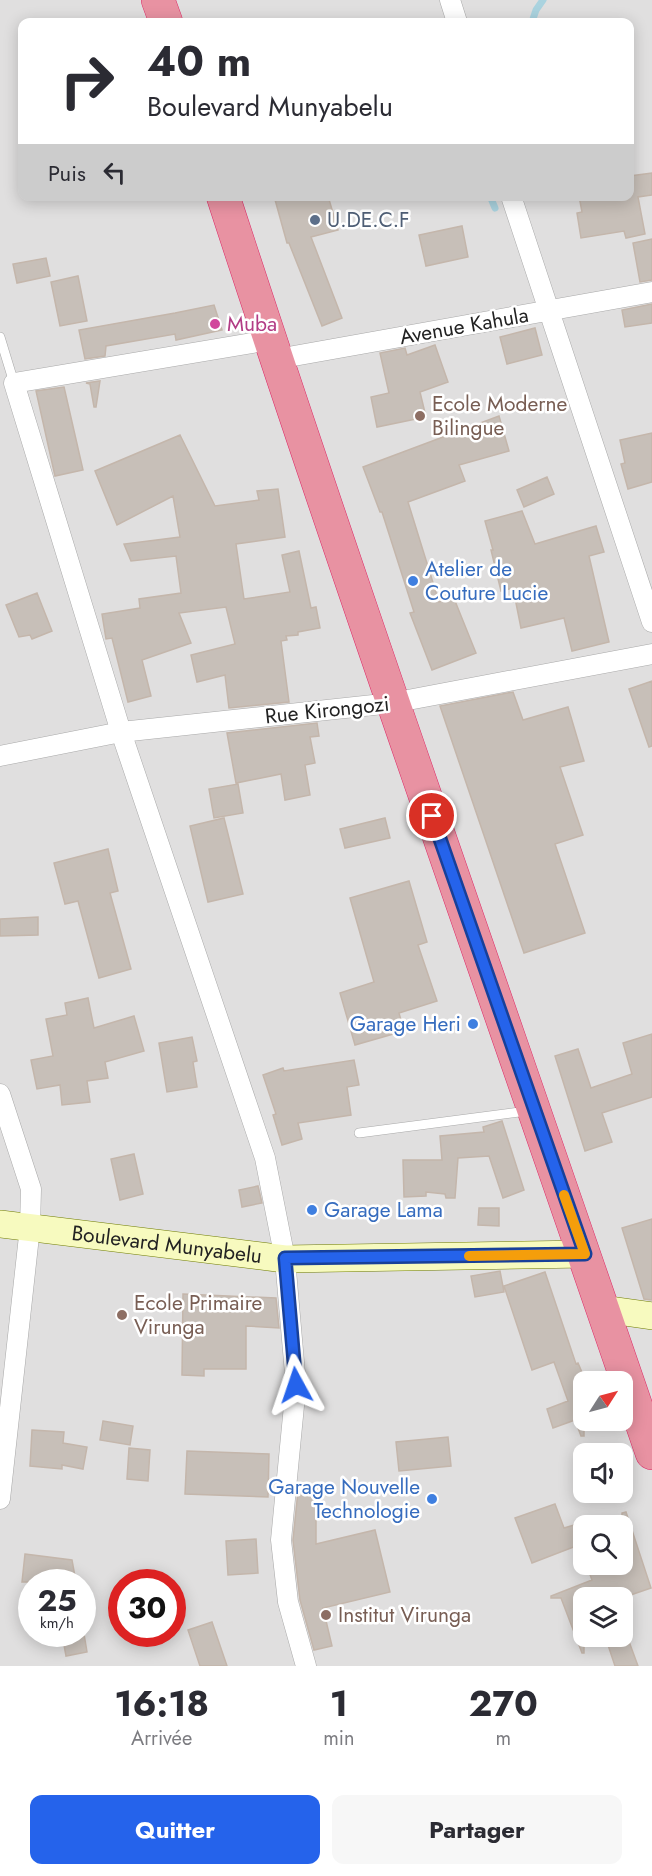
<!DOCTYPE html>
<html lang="fr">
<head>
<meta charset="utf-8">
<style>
  body { margin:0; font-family:Jost,sans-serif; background:#f7f7f7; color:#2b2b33; height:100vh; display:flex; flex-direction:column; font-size:22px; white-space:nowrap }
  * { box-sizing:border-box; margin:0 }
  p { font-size:20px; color:#7c7c81 }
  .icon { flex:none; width:33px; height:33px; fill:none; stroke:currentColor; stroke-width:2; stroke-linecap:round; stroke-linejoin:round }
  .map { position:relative; height:1666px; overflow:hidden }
  .side { display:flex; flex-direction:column; background:#fff; flex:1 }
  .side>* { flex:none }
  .hud { position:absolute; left:18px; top:18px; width:616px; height:183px; border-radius:12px; box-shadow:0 3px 15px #0003; background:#fff; color:#2b2b33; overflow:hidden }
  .needle { width:39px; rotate:54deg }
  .fabs { position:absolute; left:573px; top:1371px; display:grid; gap:12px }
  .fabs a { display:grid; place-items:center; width:60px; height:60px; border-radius:12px; background:#fff; box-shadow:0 3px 15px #0003; font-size:30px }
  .speed { position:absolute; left:18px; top:1569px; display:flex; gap:12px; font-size:30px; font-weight:700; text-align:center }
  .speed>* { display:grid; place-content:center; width:78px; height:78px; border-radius:50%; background:#fff; box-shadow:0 3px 15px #0003; line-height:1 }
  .speed small { font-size:15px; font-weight:400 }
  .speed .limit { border:9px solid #d22; background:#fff; color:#111 }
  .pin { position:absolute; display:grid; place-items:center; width:51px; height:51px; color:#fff; margin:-26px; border:3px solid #fff; border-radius:50%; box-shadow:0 2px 6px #0007 }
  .me { position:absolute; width:66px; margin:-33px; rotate:355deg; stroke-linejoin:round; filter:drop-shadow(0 0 4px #0008) }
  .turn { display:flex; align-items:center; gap:21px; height:126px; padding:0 30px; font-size:27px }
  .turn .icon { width:78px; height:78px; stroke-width:2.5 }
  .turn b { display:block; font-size:42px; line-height:51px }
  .then { display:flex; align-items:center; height:57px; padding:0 30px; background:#0003; gap:12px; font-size:22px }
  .eta { display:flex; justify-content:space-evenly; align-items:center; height:102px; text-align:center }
  .eta b { font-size:36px; font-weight:700; line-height:42px }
  .button { display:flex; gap:12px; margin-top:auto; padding:12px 30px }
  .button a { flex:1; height:69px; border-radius:12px; background:#2563eb; color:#fff; font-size:24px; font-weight:700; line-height:69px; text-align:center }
  .button a+a { background:#f7f7f7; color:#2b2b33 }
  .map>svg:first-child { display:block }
</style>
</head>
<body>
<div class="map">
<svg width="652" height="1666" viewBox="0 0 652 1666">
  <rect width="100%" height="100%" fill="#f2efe9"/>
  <!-- residential -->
  <path fill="#e0dfdf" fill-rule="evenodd" d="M0,0H652V1666H0ZM22,22H630V196H22ZM584,1382H622V1420H584ZM584,1454H622V1492H584ZM584,1526H622V1564H584ZM32,1582H82V1634H32ZM122,1582H172V1634H122ZM584,1598H622V1636H584Z"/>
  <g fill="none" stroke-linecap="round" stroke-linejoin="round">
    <!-- stream -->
    <path stroke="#aad3df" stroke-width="7" d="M532,22L536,10L543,0
      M490,196L495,208"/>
  </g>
  <!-- building -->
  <path fill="#c7bfb8" stroke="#c4b6ab" stroke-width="1.5" d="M652,173V195L638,197L645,234L626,238L624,231L581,238L577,213L582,212L579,196H630V176Z
    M274,196H328L338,230L311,237L342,318L322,326L289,243H287Z
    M462,226L468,257L426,266L419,235Z
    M652,239V280L640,282L633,243Z
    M46,258L50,276L17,283L13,264Z
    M78,276L87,321L60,326L51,282Z
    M652,304V323L625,327L622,310Z
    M214,305L222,330L176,340L175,334L106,346L105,356L85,359L79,330L175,313Z
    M535,328L542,355L507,364L500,337Z
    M435,345L448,382L420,392L426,417L377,427L371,397L389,393L380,353L405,348L407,355Z
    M100,381L96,407H94L90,384L86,383Z
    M64,387L83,470L55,476L36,391Z
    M499,416L509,451L459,465L465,481L408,502L439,602L453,596L476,653L432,670L410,613L414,612L382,512H380L363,467Z
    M652,433V482L628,489L621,464L625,463L620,440Z
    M180,435L215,506L259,500L257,491L278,489L285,537L236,544L244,599L290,592L282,555L299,551L311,608L316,607L320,628L298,632V635L286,636L287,640L281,641L289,702L229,708L225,675L197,682L191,655L235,644L226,607L179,613L191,643L142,660L151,696L128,702L112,638L106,639L102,614L140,608L139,599L181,593L176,556L131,561L124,544L180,537L173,496L117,525L95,471Z
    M547,477L554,494L524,507L517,490Z
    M522,511L535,544L596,526L604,552L589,556L609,642L572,651L564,618L521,628L513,588L501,591L491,550H493L485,521Z
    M37,593L52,631L32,639L30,635L19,637L6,605Z
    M652,681V746L649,747L629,689Z
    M513,692L523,720L568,707L584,761L560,767L583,835L555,844L585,933L524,953L440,706Z
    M317,723L319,736L310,737L315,763L305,765L310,795L285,800L281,774L236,783L227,733Z
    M238,784L243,813L214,818L209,789Z
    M224,818L243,894L208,902L190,826Z
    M385,818L390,838L345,848L340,829Z
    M108,849L118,891L110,893L131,969L99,978L78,901L65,904L54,863Z
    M409,881L427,942L418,945L437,1001L399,1013L404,1031L355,1045L340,993L374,982L350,898Z
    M38,917V935L0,936V919Z
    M88,998L94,1028L134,1016L144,1051L105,1062L108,1078L87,1081L90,1102L62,1105L60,1085L37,1089L31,1060L53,1056L46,1019L67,1015L65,1003Z
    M652,1034V1097L602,1113L612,1142L585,1151L555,1056L578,1049L591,1088L632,1074L623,1043Z
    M192,1037L197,1061L193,1062L197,1087L167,1092L159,1043Z
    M354,1060L359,1085L347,1087L351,1115L298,1123L302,1139L282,1145L273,1115L276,1114L263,1075L283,1068L284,1071Z
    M502,1121L524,1190L503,1198L489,1156L458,1158L455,1198H446L445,1194L426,1192V1196L404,1197L403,1160H442L440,1136L484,1132L483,1127Z
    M134,1154L143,1194L120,1200L111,1159Z
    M258,1186L262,1203L242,1207L239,1190Z
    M479,1208H499V1226L478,1225Z
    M652,1219V1300L644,1299L622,1228Z
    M500,1271L504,1292L475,1297L471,1276Z
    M545,1272L576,1364L578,1363L584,1377V1436H581L575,1420L553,1428L547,1409L568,1401L554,1362L532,1370L504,1286Z
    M183,1294L276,1298L279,1328L246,1326V1369H204V1376L182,1375Z
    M103,1421L133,1426L130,1445L100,1440Z
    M32,1430L64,1432L63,1443L87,1447L83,1469L62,1465V1469L30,1466Z
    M448,1437L451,1466L399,1471L396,1442Z
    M129,1448L150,1450L148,1481L127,1479Z
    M187,1451L269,1454L268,1497L185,1494Z
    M298,1491L316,1492V1544L375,1530L390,1592L323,1608L332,1646L314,1650L300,1600L293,1540Z
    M555,1504L564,1528L584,1522V1543L532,1563L515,1518Z
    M626,1512L651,1588L622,1598H584V1653H582L561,1598H551V1596L592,1580L586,1564H622V1513Z
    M256,1539L258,1573L228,1575L226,1541Z
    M25,1554L72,1560L76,1582H22Z
    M212,1622L227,1666H200L188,1630Z
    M62,1634H84L87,1652L66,1656Z
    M605,1636H627L638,1666H615Z"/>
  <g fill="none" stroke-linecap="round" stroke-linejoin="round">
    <!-- lane casing -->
    <g stroke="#a9a9a9" stroke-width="10">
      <path id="lane" d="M0,337L14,383
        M359,1133L527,1111"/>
    </g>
    <!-- street casing -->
    <g stroke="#a9a9a9" stroke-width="21">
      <path id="street" d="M450,0L457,22
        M511,196L652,622
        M270,340L14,383L121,732L265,1158L285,1259L296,1385L281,1540L288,1602L306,1666
        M277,359L652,292
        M0,756L121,732L392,703L652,654
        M0,1094L31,1189L30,1227L0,1499"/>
    </g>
    <!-- secondary casing -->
    <g stroke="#707d05" stroke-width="28">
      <g id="secondary">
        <path id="s1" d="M0,1224L285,1259L585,1254"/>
        <path d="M603,1309L652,1316"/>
      </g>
    </g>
    <!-- highway casing -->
    <g stroke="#dc2a67" stroke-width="34">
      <path id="highway" d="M158,0L166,22
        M223,196C360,617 509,1034 652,1453"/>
    </g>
    <!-- lane -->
    <use href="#lane" stroke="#fff" stroke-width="9"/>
    <!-- street -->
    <use href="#street" stroke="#fff" stroke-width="20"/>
    <!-- secondary -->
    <use href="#secondary" stroke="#f7fabf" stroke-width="27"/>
    <!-- highway -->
    <use href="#highway" stroke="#e892a2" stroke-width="33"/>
  </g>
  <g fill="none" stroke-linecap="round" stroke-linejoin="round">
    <!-- route casing -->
    <g stroke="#184099" stroke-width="15">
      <path id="route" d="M296,1385L285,1258L585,1254L432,816"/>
    </g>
    <!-- route -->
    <use href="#route" stroke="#2563eb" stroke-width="10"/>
    <!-- slow -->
    <path stroke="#f59e0b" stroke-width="10" d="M469,1256L585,1254L564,1195"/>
  </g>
  <!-- markers -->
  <circle fill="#5c6f8a" stroke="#fff" stroke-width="2" cx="315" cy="220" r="6"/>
  <circle fill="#d1479c" stroke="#fff" stroke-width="2" cx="215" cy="324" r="6"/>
  <g fill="#8d6e63" stroke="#fff" stroke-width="2">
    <circle cx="420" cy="416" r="6"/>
    <circle cx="122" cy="1315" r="6"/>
    <circle cx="326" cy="1615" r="6"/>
  </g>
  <g fill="#3f7fe0" stroke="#fff" stroke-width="2">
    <circle cx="413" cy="581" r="6"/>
    <circle cx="473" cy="1024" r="6"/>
    <circle cx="312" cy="1210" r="6"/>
    <circle cx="432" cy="1499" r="6"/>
  </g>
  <g text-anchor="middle" stroke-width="5" stroke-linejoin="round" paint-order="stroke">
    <!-- service labels -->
    <g font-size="21" fill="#4e5e75" stroke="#fff" text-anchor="start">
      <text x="327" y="227">U.DE.C.F</text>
    </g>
    <!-- hotel labels -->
    <g font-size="21" fill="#b23c85" stroke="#fff" text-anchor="start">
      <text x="227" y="331">Muba</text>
    </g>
    <!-- street labels -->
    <g font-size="21" fill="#222" stroke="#fff">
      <text transform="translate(464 326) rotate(-10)" y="7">Avenue Kahula</text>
      <text transform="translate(327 710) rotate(-6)" y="7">Rue Kirongozi</text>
      <text dy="7" stroke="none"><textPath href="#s1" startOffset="168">Boulevard Munyabelu</textPath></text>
    </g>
    <!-- education labels -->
    <g font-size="21" fill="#785e54" stroke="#fff" text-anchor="start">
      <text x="432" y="411">Ecole Moderne<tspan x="432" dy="24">Bilingue</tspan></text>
      <text x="134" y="1310">Ecole Primaire<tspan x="134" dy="24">Virunga</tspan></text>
      <text x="338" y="1622">Institut Virunga</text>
    </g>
    <!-- shop labels -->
    <g font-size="21" fill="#366cbe" stroke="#fff" text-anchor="start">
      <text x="425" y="576">Atelier de<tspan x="425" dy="24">Couture Lucie</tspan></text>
      <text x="461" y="1031" text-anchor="end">Garage Heri</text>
      <text x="324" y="1217">Garage Lama</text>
      <text x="420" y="1494" text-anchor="end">Garage Nouvelle<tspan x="420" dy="24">Technologie</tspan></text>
    </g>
  </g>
</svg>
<div class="fabs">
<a><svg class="needle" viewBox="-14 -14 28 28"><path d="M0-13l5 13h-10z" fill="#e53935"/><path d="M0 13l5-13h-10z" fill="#7c7c81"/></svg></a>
<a><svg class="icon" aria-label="sound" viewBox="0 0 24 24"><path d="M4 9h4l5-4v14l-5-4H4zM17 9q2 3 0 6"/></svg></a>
<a><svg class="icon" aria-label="search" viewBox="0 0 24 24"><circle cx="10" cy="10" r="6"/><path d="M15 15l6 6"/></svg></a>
<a><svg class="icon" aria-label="layers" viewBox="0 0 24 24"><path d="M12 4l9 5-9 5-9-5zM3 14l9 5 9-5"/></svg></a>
</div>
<div class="speed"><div>25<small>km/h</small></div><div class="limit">30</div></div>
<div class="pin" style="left:432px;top:816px;background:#d93025"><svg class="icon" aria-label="arrive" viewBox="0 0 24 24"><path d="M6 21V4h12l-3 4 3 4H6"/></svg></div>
<svg class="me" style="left:296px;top:1385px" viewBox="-20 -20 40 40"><path d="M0-17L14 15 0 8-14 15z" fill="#2563eb" stroke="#fff" stroke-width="4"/></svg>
<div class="hud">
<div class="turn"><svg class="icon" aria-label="right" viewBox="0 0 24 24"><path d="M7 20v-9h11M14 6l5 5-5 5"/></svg><div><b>40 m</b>Boulevard Munyabelu</div></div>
<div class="then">Puis<svg class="icon" aria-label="left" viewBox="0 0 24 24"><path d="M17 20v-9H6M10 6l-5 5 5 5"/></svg></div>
</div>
</div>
<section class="side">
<div class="eta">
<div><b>16:18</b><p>Arrivée</p></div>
<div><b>1</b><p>min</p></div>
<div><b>270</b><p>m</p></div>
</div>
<div class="button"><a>Quitter</a><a>Partager</a></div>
</section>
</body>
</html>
